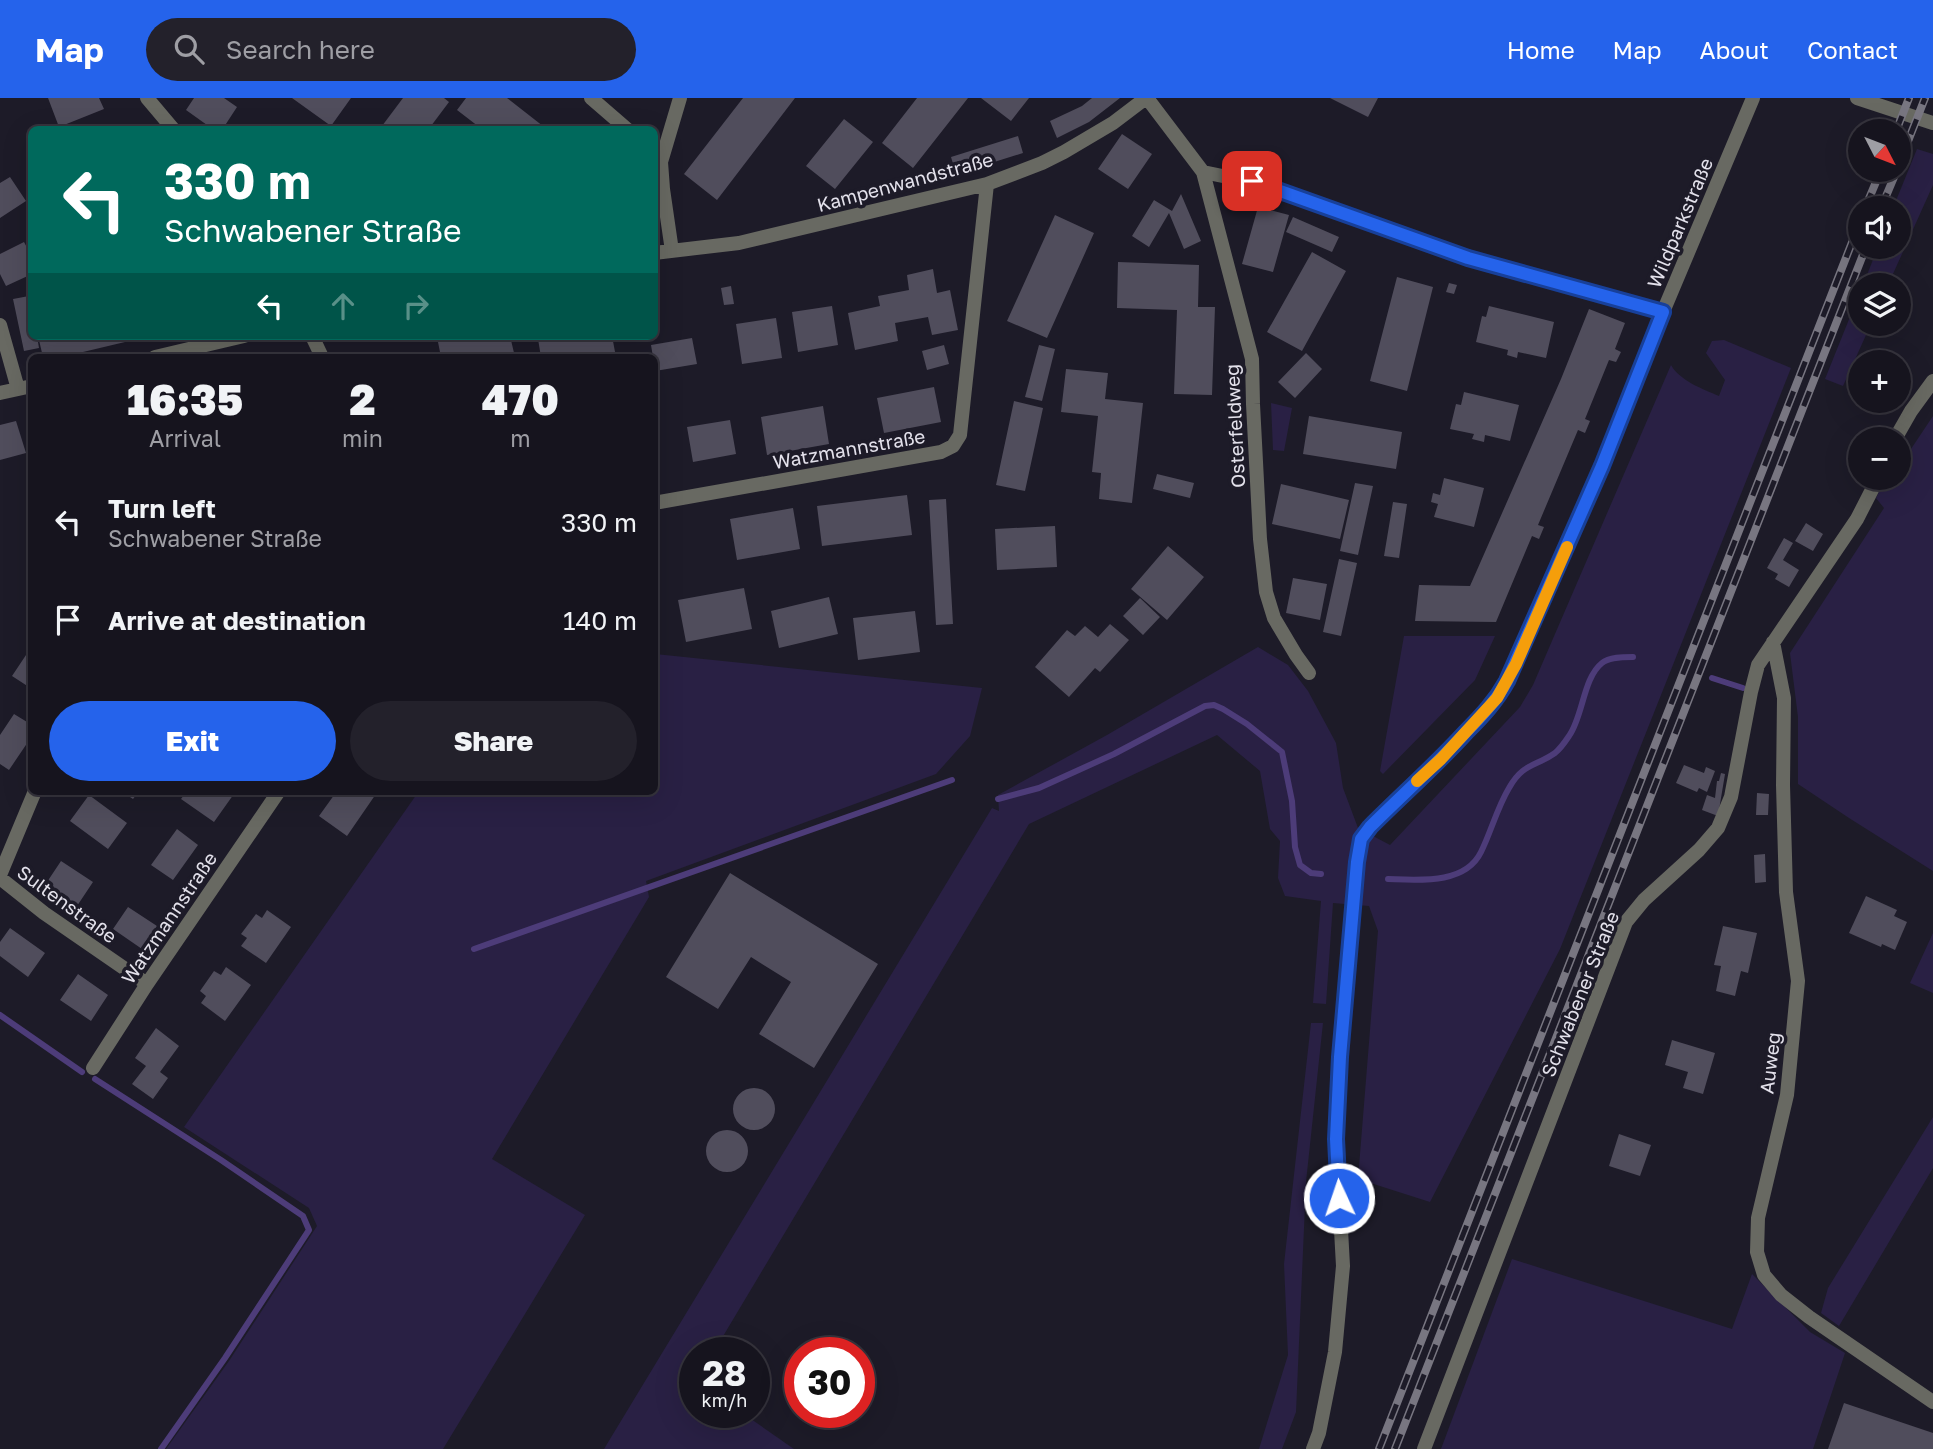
<!DOCTYPE html>
<html lang="en">
<head>
<meta charset="utf-8">
<style>
  body { margin:0; font-family:"Golos Text",sans-serif; background:#23212b; color:#f1f3f6; height:100vh; display:flex; flex-direction:column; font-size:26px; white-space:nowrap }
  * { box-sizing:border-box; margin:0 }
  p { font-size:23px; color:#9e9ea4 }
  .icon { flex:none; width:38px; height:38px; fill:none; stroke:currentColor; stroke-width:2; stroke-linecap:round; stroke-linejoin:round }
  .map { position:relative; flex:1; overflow:hidden }
  .panel { position:absolute; left:28px; top:256px; width:630px; height:441px; display:flex; flex-direction:column; background:#16141e; border-radius:10px; box-shadow:0 7px 28px #0002,0 0 0 2px #35333c }
  .panel>* { flex:none }
  .hud { position:absolute; left:28px; top:28px; width:630px; height:214px; border-radius:10px; box-shadow:0 7px 28px #0002,0 0 0 2px #35333c; background:#00695c; color:#fff; overflow:hidden }
  .needle { width:46px; rotate:132deg }
  .buttons { position:absolute; left:1848px; top:21px; display:grid; gap:14px }
  .buttons a { display:grid; place-items:center; width:63px; height:63px; border-radius:50%; background:#16141e; box-shadow:0 7px 28px #0002,0 0 0 2px #35333c; font-size:35px }
  .speed { position:absolute; left:679px; top:1239px; display:flex; gap:14px; font-size:35px; font-weight:700; text-align:center }
  .speed>* { display:grid; place-content:center; width:91px; height:91px; border-radius:50%; background:#16141e; box-shadow:0 7px 28px #0002,0 0 0 2px #35333c; line-height:1 }
  .speed small { font-size:18px; font-weight:400 }
  .speed .limit { border:10px solid #d22; background:#fff; color:#111 }
  .pin { position:absolute; display:grid; place-items:center; width:60px; height:60px; color:#fff; margin:-30px; border-radius:14px; box-shadow:0 4px 10px #0006 }
  .me { position:absolute; width:77px; margin:-38px; rotate:357deg; stroke-linejoin:round; filter:drop-shadow(0 0 5px #0008) }
  .turn { display:flex; align-items:center; gap:24px; height:147px; padding:0 21px; font-size:32px }
  .turn .icon { width:91px; height:91px; stroke-width:2.5 }
  .turn b { display:block; font-size:49px; line-height:60px }
  .lanes { display:flex; align-items:center; height:66px; padding:0 21px; background:#0003; justify-content:center; gap:35px; direction:ltr }
  .lanes .off { opacity:.35 }
  .eta { display:flex; justify-content:space-evenly; align-items:center; height:119px; text-align:center }
  .eta b { font-size:42px; font-weight:800; line-height:49px }
  .button { display:flex; gap:14px; margin-top:auto; padding:14px 21px }
  .button a { flex:1; height:80px; border-radius:42px; background:#2563eb; color:#fff; font-size:28px; font-weight:800; line-height:80px; text-align:center }
  .button a+a { background:#23212b; color:#f1f3f6 }
  ul { padding:0; list-style:none }
  li { display:flex; align-items:center; gap:21px; height:98px; padding:0 21px }
  li div { flex:1 }
  li b { display:block; font-size:26px }
  li em { font-style:normal }
  header { display:flex; align-items:center; gap:42px; box-sizing:border-box; height:98px; padding:0 35px; background:#2563eb; color:#fff }
  header strong { font-size:33px }
  nav { display:flex; gap:38px; margin-inline-start:auto; font-size:24px }
  .search { width:490px; height:63px; background:#23212b; display:flex; align-items:center; gap:18px; box-sizing:border-box; padding:0 24px; border-radius:38px; color:#9e9ea4; font-size:26px }
  .map>svg:first-child { display:block }
</style>
</head>
<body>
<header>
<strong>Map</strong>
<div class="search"><svg class="icon" aria-label="search" viewBox="0 0 24 24"><circle cx="10" cy="10" r="6"/><path d="M15 15l6 6"/></svg>Search here</div>
<nav><a>Home</a><a>Map</a><a>About</a><a>Contact</a></nav>
</header>
<div class="map">
<svg width="1933" height="1351" viewBox="0 0 1933 1351">
  <rect width="100%" height="100%" fill="#1d1b28"/>
  <!-- green -->
  <path fill="#292044" d="M1917,51L1933,56V87L1888,187H1863L1878,149H1899V110H1893Z
    M1860,194V226H1871L1843,288L1825,281Z
    M1724,242L1791,270L1560,851L1430,1104L1358,1081L1378,833L1369,808L1333,805L1326,906L1313,905L1321,803L1285,798L1278,780L1280,743L1270,731L1260,673L1217,637L1029,726L713,1255H695V1314H741L794,1351H604L992,710L999,713L998,697L1107,637L1258,549L1288,567L1308,593L1336,645L1343,690L1358,730L1390,747L1520,609L1533,587L1671,267C1680,283 1703,291 1719,298L1725,282L1706,255L1712,243Z
    M1271,305L1292,310L1284,353L1273,352Z
    M1933,318V773L1849,720L1798,686V619L1790,555L1884,410L1876,400L1886,380H1899V359L1911,351Z
    M1404,538H1495L1475,582L1383,676L1380,673Z
    M655,556L982,590L970,638L936,676L646,783L649,799L492,1061L585,1117L443,1351H166L229,1263L317,1128L309,1110L184,1029L419,693H654Z
    M1933,835V895L1910,885Z
    M1311,925H1323L1306,1084L1296,1314L1282,1351H1259L1288,1257L1284,1166Z
    M1933,1019V1070L1839,1228L1821,1215L1828,1190Z
    M1512,1161L1732,1231L1752,1176L1810,1234L1845,1255L1813,1351H1441Z"/>
  <g fill="none" stroke-linecap="round" stroke-linejoin="round">
    <!-- stream -->
    <path stroke="#4d3c79" stroke-width="6" d="M1712,580L1743,590
      M998,701L1039,690L1114,656L1205,608L1214,607L1223,611L1247,626L1282,654L1292,703L1295,749L1300,767L1311,775L1321,776
      M1388,781C1418,782 1465,787 1481,754C1491,734 1497,710 1509,690C1523,665 1535,669 1555,655C1560,651 1565,644 1569,638C1583,619 1583,580 1602,565C1609,559 1623,559 1633,559
      M474,851L952,682
      M0,917L82,974
      M95,981L221,1062L303,1118L309,1132L225,1260L161,1351"/>
  </g>
  <!-- building -->
  <path fill="#504d5c" d="M48,0H99L104,11L59,29Z
    M194,0H224L237,9L222,32H214L186,12Z
    M292,0H351L331,28Z
    M403,0H444L449,4L428,32H379Z
    M466,0H507L548,32H483L457,12Z
    M743,0H795L717,102L684,76Z
    M917,0H968L913,70L882,45Z
    M981,0H1029L1011,23Z
    M1092,0H1120L1089,24L1057,40L1050,23L1082,8Z
    M1330,0H1378L1368,19Z
    M844,21L873,44L835,91L806,68Z
    M137,26L138,32H122V31Z
    M1122,36L1152,56L1128,91L1098,71Z
    M1018,38L1023,55L956,76L951,59Z
    M10,79L26,103L0,120V85Z
    M1181,96L1201,143L1184,151L1169,115L1149,149L1132,138L1154,102L1172,113Z
    M1258,109L1289,117L1273,174L1242,166Z
    M1055,117L1094,135L1047,240L1007,223Z
    M1293,119L1339,139L1332,154L1286,134Z
    M24,144L32,159V176L6,188L0,176V156Z
    M1312,154L1346,173L1302,253L1267,234Z
    M1118,164L1199,167L1198,209H1215L1212,297L1174,296L1177,212L1117,210Z
    M933,171L937,195L950,192L958,232L932,237L928,219L895,225L898,243L855,252L848,215L880,208L878,198L909,192L907,177Z
    M1397,179L1433,189L1407,293L1370,283Z
    M1449,185L1457,187L1454,196L1446,194Z
    M731,188L734,206L724,207L721,190Z
    M29,198L32,212V238H37L39,250L24,253L13,201Z
    M832,208L838,247L798,254L792,214Z
    M1489,208L1554,224L1546,260L1518,254L1517,260L1507,257L1508,252L1476,244L1482,218L1486,219Z
    M1589,211L1625,225L1615,251L1621,254L1616,264L1609,262L1585,321L1590,323L1585,335L1578,332L1538,427L1544,429L1539,441L1532,438L1496,524L1415,523L1419,487L1470,488L1561,281Z
    M776,220L782,260L742,266L736,226Z
    M38,238H123L125,244L62,259H43Z
    M464,238H510L515,259H441L438,244Z
    M556,238H612L616,259H541L538,241Z
    M692,240L697,266L655,273L654,259H653L651,247Z
    M944,247L949,266L927,272L922,253Z
    M1039,247L1055,251L1042,303L1025,299Z
    M1306,255L1322,271L1295,300L1278,284Z
    M1066,271L1108,275L1105,301L1143,305L1132,405L1099,401L1101,375L1092,374L1098,318L1061,314Z
    M934,289L941,324L884,335L877,300Z
    M1464,294L1519,307L1510,343L1485,337L1484,344L1472,341L1474,336L1450,331L1456,306L1461,307Z
    M1014,303L1043,310L1025,393L996,387Z
    M823,308L829,346L767,357L761,319Z
    M1309,318L1402,334L1396,371L1303,356Z
    M730,322L736,356L693,364L687,329Z
    M16,323L26,355L0,362V327Z
    M1157,376L1194,385L1190,400L1153,391Z
    M1444,380L1484,390L1474,429L1434,419L1438,406L1431,404L1433,395L1440,397Z
    M1355,385L1373,388L1358,457L1340,453Z
    M1281,386L1349,402L1340,441L1272,426Z
    M907,397L912,437L822,448L817,408Z
    M946,401L953,526L936,527L929,402Z
    M1393,404L1407,406L1399,460L1384,458Z
    M793,410L800,451L737,462L730,421Z
    M1806,425L1823,436L1813,453L1795,443Z
    M1055,428L1057,469L997,472L995,431Z
    M1784,440L1793,445L1783,462L1799,472L1789,489L1775,481L1778,476L1767,470Z
    M1168,448L1204,479L1167,522L1131,491Z
    M1339,461L1357,465L1341,538L1323,534Z
    M1293,480L1327,486L1320,522L1286,515Z
    M744,490L752,531L686,544L678,502Z
    M654,496H656L660,518L654,519Z
    M829,499L838,536L779,550L771,513Z
    M1140,500L1160,519L1143,537L1123,518Z
    M915,513L920,554L858,562L853,520Z
    M1110,526L1129,542L1100,574L1095,570L1069,599L1035,569L1067,532L1075,538L1085,528L1098,539Z
    M32,548V591L12,578Z
    M14,616L32,627V638L9,672L0,666V637Z
    M1684,667L1704,675L1706,669L1715,673L1707,694L1699,690L1697,694L1676,685Z
    M1721,675L1725,676L1718,718L1702,712L1707,697L1715,700L1717,683H1719Z
    M121,693H139L133,701Z
    M187,693H236L214,724L181,701Z
    M337,693H378L347,738L319,718Z
    M1757,695L1769,696L1768,717H1756Z
    M89,697L127,725L108,751L70,723Z
    M177,731L198,747L173,782L151,767Z
    M1765,756L1766,784L1755,785L1754,757Z
    M61,763L93,784L77,808L45,787Z
    M730,775L878,866L814,970L759,936L791,884L751,859L718,911L666,879Z
    M1866,798L1897,812L1894,818L1907,824L1895,852L1882,846L1881,849L1849,835Z
    M128,809L157,828L142,851L113,831Z
    M267,812L291,829L266,865L241,848L247,840L241,836L256,816L262,820Z
    M1723,828L1757,835L1748,875L1741,873L1735,898L1716,893L1721,868L1714,867Z
    M10,830L45,855L28,879L0,858V844Z
    M226,869L251,887L225,923L201,905L206,898L200,893L214,873L221,877Z
    M78,876L108,897L91,923L60,902Z
    M156,930L179,948L160,974L168,980L153,1001L132,986L146,968L135,960Z
    M1672,942L1715,955L1703,996L1683,990L1688,974L1665,967Z
    M733 1011a21 21 0 1 1 42 0a21 21 0 1 1-42 0Z
    M706 1053a21 21 0 1 1 42 0a21 21 0 1 1-42 0Z
    M1619,1036L1651,1047L1640,1078L1609,1068Z
    M1844,1305L1933,1335V1351H1828Z"/>
  <g fill="none" stroke-linecap="round" stroke-linejoin="round">
    <!-- minor -->
    <path stroke="#686962" stroke-width="14" d="M147,0L174,32
      M591,0L628,32
      M1147,0L1203,74L1252,84L1468,160L1663,214
      M1203,74L1252,261L1253,306L1260,441L1266,494L1274,520L1296,557L1309,575
      M672,153L663,91L661,64L680,0
      M654,155L739,145L987,86L1042,65L1064,54L1113,25L1146,0
      M0,227L18,291
      M312,238L322,259
      M155,259L244,238
      M0,295L32,288
      M1895,341L1911,313L1933,283
      M654,405L941,354L953,348L960,337L987,86
      M1773,544L1784,600L1783,687L1786,794L1798,883L1787,997L1758,1120L1757,1154L1764,1177L1781,1197L1809,1219L1933,1304
      M0,777L35,693
      M0,780L44,815L147,886
      M93,970L147,886L279,693
      M1313,1351L1319,1335L1335,1254L1343,1168L1336,1041L1340,959L1357,764L1361,741L1370,729C1400,698 1433,670 1463,638C1479,621 1495,604 1507,583L1602,368L1663,214L1753,0
      M1424,1351L1626,824L1644,802L1699,752L1718,730L1731,699L1751,594L1758,567L1857,421L1878,380"/>
    <!-- tertiary -->
    <path stroke="#686962" stroke-width="14" d="M1857,0L1933,25"/>
    <!-- rail casing -->
    <g stroke="#787681" stroke-width="8">
      <path id="rail" d="M1896,33L1909,0
        M1899,66L1925,0
        M1865,110L1881,72
        M1881,110L1897,72
        M1379,1351L1860,124
        M1395,1351L1866,149"/>
    </g>
    <!-- rail -->
    <use href="#rail" stroke="#1d1b28" stroke-width="5" stroke-dasharray="16" stroke-linecap="butt"/>
  </g>
  <g fill="none" stroke-linecap="round" stroke-linejoin="round">
    <!-- route casing -->
    <g stroke="#184099" stroke-width="18">
      <path id="route" d="M1252,83L1468,160L1663,214L1602,368L1507,583C1496,603 1482,618 1466,634C1436,667 1402,697 1370,729L1361,741L1357,764L1340,959L1336,1041L1339,1100"/>
    </g>
    <!-- route -->
    <use href="#route" stroke="#2563eb" stroke-width="12"/>
    <!-- slow -->
    <path stroke="#f59e0b" stroke-width="12" d="M1417,683L1441,661L1497,600L1516,566L1567,449"/>
  </g>
  <g text-anchor="middle" stroke-width="7" stroke-linejoin="round" paint-order="stroke">
    <!-- street labels -->
    <g font-size="19" fill="#e3e1eb" stroke="#1d1b28">
      <text transform="translate(905 84) rotate(-15)" y="7">Kampenwandstraße</text>
      <text transform="translate(1680 125) rotate(-67)" y="7">Wildparkstraße</text>
      <text transform="translate(1235 328) rotate(-93)" y="7">Osterfeldweg</text>
      <text transform="translate(849 351) rotate(-10)" y="7">Watzmannstraße</text>
      <text transform="translate(67 806) rotate(36)" y="7">Sultenstraße</text>
      <text transform="translate(169 820) rotate(-56)" y="7">Watzmannstraße</text>
      <text transform="translate(1580 896) rotate(-68)" y="7">Schwabener Straße</text>
      <text transform="translate(1770 965) rotate(-83)" y="7">Auweg</text>
    </g>
  </g>
</svg>
<div class="buttons">
<a><svg class="needle" viewBox="-14 -14 28 28"><path d="M0-13l5 13h-10z" fill="#e53935"/><path d="M0 13l5-13h-10z" fill="#9e9ea4"/></svg></a>
<a><svg class="icon" aria-label="sound" viewBox="0 0 24 24"><path d="M4 9h4l5-4v14l-5-4H4zM17 9q2 3 0 6"/></svg></a>
<a><svg class="icon" aria-label="layers" viewBox="0 0 24 24"><path d="M12 4l9 5-9 5-9-5zM3 14l9 5 9-5"/></svg></a>
<a>+</a>
<a>−</a>
</div>
<div class="speed"><div>28<small>km/h</small></div><div class="limit">30</div></div>
<div class="pin" style="left:1252px;top:83px;background:#d93025"><svg class="icon" aria-label="arrive" viewBox="0 0 24 24"><path d="M6 21V4h12l-3 4 3 4H6"/></svg></div>
<svg class="me" style="left:1339px;top:1100px" viewBox="-20 -20 40 40"><circle r="17" fill="#2563eb" stroke="#fff" stroke-width="3"/><path d="M0-11L8 9 0 5-8 9z" fill="#fff"/></svg>
<div class="hud">
<div class="turn"><svg class="icon" aria-label="left" viewBox="0 0 24 24"><path d="M17 20v-9H6M10 6l-5 5 5 5"/></svg><div><b>330 m</b>Schwabener Straße</div></div>
<div class="lanes"><svg class="icon" aria-label="left" viewBox="0 0 24 24"><path d="M17 20v-9H6M10 6l-5 5 5 5"/></svg><svg class="icon off" aria-label="ahead" viewBox="0 0 24 24"><path d="M12 20V5M6 11l6-6 6 6"/></svg><svg class="icon off" aria-label="right" viewBox="0 0 24 24"><path d="M7 20v-9h11M14 6l5 5-5 5"/></svg></div>
</div>
<section class="panel">
<div class="eta">
<div><b>16:35</b><p>Arrival</p></div>
<div><b>2</b><p>min</p></div>
<div><b>470</b><p>m</p></div>
</div>
<ul>
<li><svg class="icon" aria-label="left" viewBox="0 0 24 24"><path d="M17 20v-9H6M10 6l-5 5 5 5"/></svg><div><b>Turn left</b><p>Schwabener Straße</p></div><em>330 m</em></li>
<li><svg class="icon" aria-label="arrive" viewBox="0 0 24 24"><path d="M6 21V4h12l-3 4 3 4H6"/></svg><div><b>Arrive at destination</b></div><em>140 m</em></li>
</ul>
<div class="button"><a>Exit</a><a>Share</a></div>
</section>
</div>
</body>
</html>
